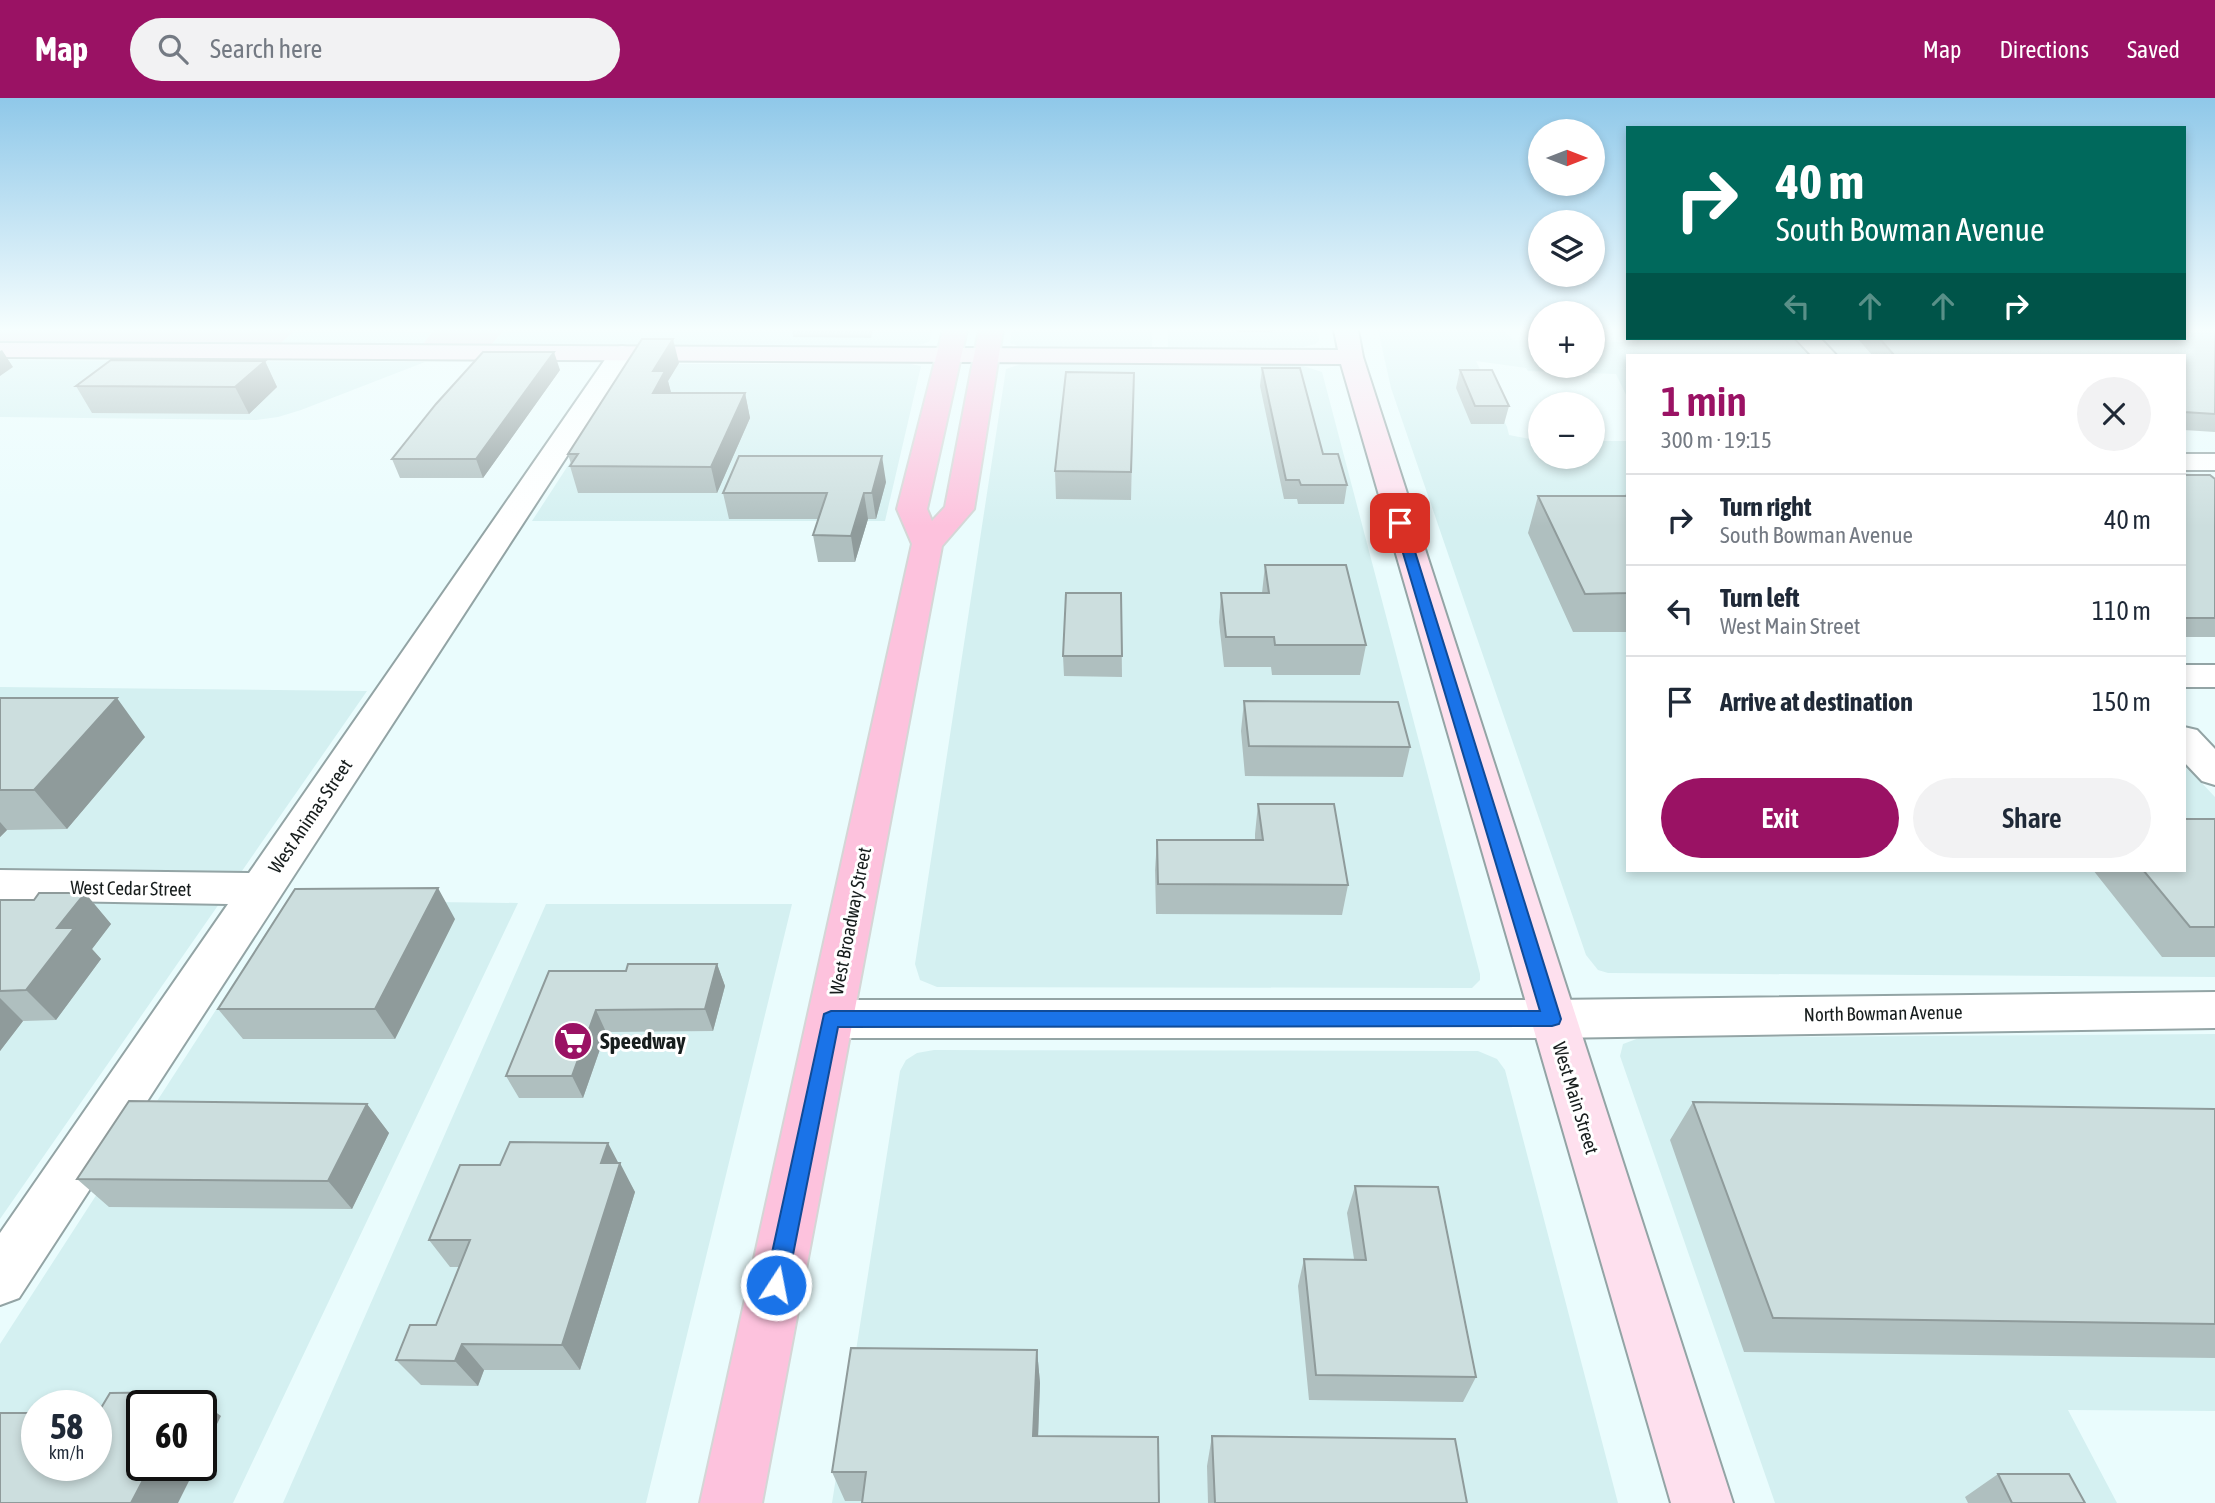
<!DOCTYPE html>
<html lang="en">
<head>
<meta charset="utf-8">
<style>
  body { margin:0; font-family:"Asap Condensed",sans-serif; background:#f2f2f3; color:#1f2937; height:100vh; display:flex; flex-direction:column; font-size:26px; white-space:nowrap }
  * { box-sizing:border-box; margin:0 }
  p { font-size:23px; color:#747a83 }
  .icon { flex:none; width:38px; height:38px; fill:none; stroke:currentColor; stroke-width:2; stroke-linecap:round; stroke-linejoin:round }
  .map { position:relative; flex:1; overflow:hidden }
  .panel { position:absolute; left:1626px; top:256px; width:560px; height:518px; display:flex; flex-direction:column; background:#fff; border-radius:0px; box-shadow:0 4px 10px #0003 }
  .panel>* { flex:none }
  .top-card { position:absolute; left:1626px; top:28px; width:560px; height:214px; border-radius:0px; box-shadow:0 4px 10px #0003; background:#00695c; color:#fff; overflow:hidden }
  .needle { width:46px; rotate:90deg }
  .fabs { position:absolute; left:1528px; top:21px; display:grid; gap:14px }
  .fabs a { display:grid; place-items:center; width:77px; height:77px; border-radius:50%; background:#fff; box-shadow:0 4px 10px #0003; font-size:35px }
  .speed { position:absolute; left:21px; top:1292px; display:flex; gap:14px; font-size:35px; font-weight:700; text-align:center }
  .speed>* { display:grid; place-content:center; width:91px; height:91px; border-radius:50%; background:#fff; box-shadow:0 4px 10px #0003; line-height:1 }
  .speed small { font-size:18px; font-weight:400 }
  .speed .limit { border:4px solid #111; border-radius:10px; background:#fff; color:#111 }
  .pin { position:absolute; display:grid; place-items:center; width:60px; height:60px; color:#fff; margin:-30px; border-radius:14px; box-shadow:0 4px 10px #0006 }
  .me { position:absolute; width:77px; margin:-38px; rotate:11deg; stroke-linejoin:round; filter:drop-shadow(0 0 5px #0008) }
  .turn { display:flex; align-items:center; gap:24px; height:147px; padding:0 35px; font-size:32px }
  .turn .icon { width:91px; height:91px; stroke-width:2.5 }
  .turn b { display:block; font-size:49px; line-height:60px }
  .lanes { display:flex; align-items:center; height:66px; padding:0 35px; background:#0003; justify-content:center; gap:35px; direction:ltr }
  .lanes .off { opacity:.35 }
  .round { display:grid; place-items:center; flex:none; width:74px; height:74px; border-radius:37px; background:#f2f2f3 }
  .overview { display:flex; align-items:center; justify-content:space-between; height:119px; padding:0 35px }
  h1 { font-size:42px; font-weight:600; line-height:52px; color:#9a1264 }
  .cta { display:flex; gap:14px; margin-top:auto; padding:14px 35px }
  .cta a { flex:1; height:80px; border-radius:42px; background:#9a1264; color:#fff; font-size:28px; font-weight:600; line-height:80px; text-align:center }
  .cta a+a { background:#f2f2f3; color:#1f2937 }
  ul { padding:0; list-style:none }
  li { display:flex; align-items:center; gap:21px; height:91px; padding:0 35px; border-top:2px solid #e0e1e3 }
  li div { flex:1 }
  li b { display:block; font-size:26px }
  li em { font-style:normal }
  header { display:flex; align-items:center; gap:42px; box-sizing:border-box; height:98px; padding:0 35px; background:#9a1264; color:#fff }
  header strong { font-size:33px }
  nav { display:flex; gap:38px; margin-inline-start:auto; font-size:24px }
  .search { width:490px; height:63px; background:#f2f2f3; display:flex; align-items:center; gap:18px; box-sizing:border-box; padding:0 24px; border-radius:38px; color:#747a83; font-size:26px }
  .map>svg:first-child { display:block }
</style>
</head>
<body>
<header>
<strong>Map</strong>
<div class="search"><svg class="icon" aria-label="search" viewBox="0 0 24 24"><circle cx="10" cy="10" r="6"/><path d="M15 15l6 6"/></svg>Search here</div>
<nav><a>Map</a><a>Directions</a><a>Saved</a></nav>
</header>
<div class="map">
<svg width="2215" height="1405" viewBox="0 0 2215 1405">
  <rect width="100%" height="100%" fill="#eafcfd"/>
  <!-- built -->
  <path fill="#d4f0f1" fill-rule="evenodd" d="M295,232H407L406,234H433L423,246L281,245Z
    M504,232H933L929,244L917,247L492,246Z
    M1012,232H1152V249L1018,248L1010,245Z
    M1168,232H1318L1319,242L1316,246L1304,249H1168Z
    M1378,232H1503L1514,242H1540V268H1592L1593,244H1637L1635,240H1792L1808,257H1628L1627,299L1616,276L1528,273L1526,270L1476,263L1507,329L1509,337L1540,343V359H1592L1593,343H1627L1628,772H2184V666L2215,699V879L1608,875L1598,872L1586,857L1391,290Z
    M0,262L425,264L301,312L278,319L256,322L0,319Z
    M634,266H910L921,268L885,423H532Z
    M1021,266L1300,267L1322,274L1480,876V882L1472,890L937,889L920,882L915,866L1006,271Z
    M0,589L367,593L0,1121Z
    M287,802L518,805L233,1405H0V1246ZM37,1307H96V1367H37ZM142,1307H201V1367H142Z
    M546,806H792L646,1405H283Z
    M2215,936V1313L2068,1312L2117,1405H1775L1620,958L1623,946L1639,940Z
    M934,952L1478,953L1497,961L1505,972L1618,1405H832L900,973L906,962L917,955Z"/>
  <!-- green -->
  <path fill="#eacad8" d="M0,232H295L281,245L0,244Z
    M434,232H504L492,246H423Z"/>
  <g fill="none" stroke-linecap="round" stroke-linejoin="round">
    <!-- minor casing -->
    <g stroke="#93a4a5" stroke-width="4">
      <path id="minor" d="M622,248L631,250L634,255L19,1200L0,1207V1135L228,806L0,802V772L249,775L613,250Z
        M2184,356H2215V372H2184Z
        M2184,567H2215V589H2184Z
        M2215,894V930L1552,940H831L815,934L808,921L815,908L831,902H1552Z"/>
    </g>
    <!-- tertiary casing -->
    <g stroke="#93a4a5" stroke-width="4">
      <path id="tertiary" d="M1795,240H1820L1836,257H1811Z
        M2184,629L2197,632L2215,651V687L2202,683L2184,664Z"/>
    </g>
    <!-- secondary casing -->
    <g stroke="#93a4a5" stroke-width="4">
      <path id="secondary" d="M1334,232H1358L1363,259L1733,1405H1671L1341,266L0,259V245L1338,252Z"/>
    </g>
    <!-- primary casing -->
    <g stroke="#d5d6d6" stroke-width="4">
      <path id="primary" d="M943,232H967L927,411L932,423L945,409L979,232H1003L974,411L942,448L762,1405H700L912,446L897,411Z"/>
    </g>
    <!-- minor -->
    <use href="#minor" fill="#fff" fill-rule="evenodd"/>
    <!-- tertiary -->
    <use href="#tertiary" fill="#fff" fill-rule="evenodd"/>
    <!-- secondary -->
    <use href="#secondary" fill="#fee0ee" fill-rule="evenodd"/>
    <!-- primary -->
    <use href="#primary" fill="#fdc2dd" fill-rule="evenodd"/>
  </g>
  <!-- wall -->
  <path fill="#afbfbf" d="M792,232H873L871,240L793,239Z
    M1237,232H1273V235L1237,234Z
    M2215,232V334L2184,332V257H1872L1857,240H2184Z
    M265,263L277,289L249,316L92,315L76,288Z
    M679,265L668,283L671,295H745L750,320L717,395H578L570,368L571,366L568,356Z
    M1262,270L1323,356L1347,387L1344,406H1298L1297,401H1284L1260,288Z
    M560,272L483,380H400L392,361Z
    M1460,272L1509,308L1504,326H1471L1456,290Z
    M1134,275L1131,402L1056,401L1055,373Z
    M2184,377L2215,381V539H2184Z
    M886,384L876,421H868L855,464H818L813,437L818,421H729L723,395Z
    M1628,389V534H1573L1528,435L1538,398H1625Z
    M1265,467L1366,547L1360,577H1272L1271,569H1224L1219,524L1221,495H1262Z
    M1121,495L1122,579L1064,578L1063,558Z
    M0,600L145,639L67,731L7,732L0,739Z
    M1244,603L1410,649L1403,679L1245,678L1241,633Z
    M1258,706L1348,787L1342,817L1156,816L1155,772L1157,742H1255V736Z
    M2215,721V859H2162L2093,772H2184Z
    M85,795L111,826L92,851L101,861L56,922L23,923L0,953V802H34Z
    M455,821L395,941H243L218,911Z
    M717,866L725,888L713,933L606,934L583,1000H519L506,978L626,873Z
    M1693,1004L2215,1011V1260L1744,1254L1670,1042Z
    M367,1006L389,1035L352,1111L109,1109L77,1081Z
    M618,1065L635,1094L580,1272H484L478,1288L421,1287L396,1262L436,1227L459,1169H450L429,1142Z
    M1355,1088L1476,1279L1463,1304L1309,1302L1298,1188L1304,1161H1354L1347,1115Z
    M1037,1252L1040,1285L1038,1338L862,1403H845L832,1374Z
    M1212,1338L1467,1405H1208L1207,1368Z
    M1998,1376L2085,1405H1968L1965,1399Z"/>
  <!-- shaded-wall -->
  <path fill="#8f9b9b" d="M673,241L679,265L668,283L672,298L653,295V273Z
    M2,252L13,269L0,278V253Z
    M554,254L560,272L483,380L476,361Z
    M265,263L277,289L249,316L235,289Z
    M745,295L750,320L717,395L711,369Z
    M882,358L886,384L876,421L872,395Z
    M864,395L868,421L855,464L851,438Z
    M117,600L145,639L67,731L34,692Z
    M0,724L7,732L0,739Z
    M438,790L455,821L395,941L375,911Z
    M85,795L111,826L92,851L101,861L56,922L26,892L57,830Z
    M717,866L725,888L713,933L705,911Z
    M0,900L23,923L0,953Z
    M596,912L606,934L583,1000L572,978Z
    M367,1006L389,1035L352,1111L328,1083Z
    M608,1045L620,1068V1065L635,1094L580,1272L562,1247L601,1065Z
    M462,1246L484,1272L478,1288L455,1263Z
    M1037,1252L1040,1285L1037,1368L1033,1338Z
    M188,1294L221,1318L201,1358V1307H182Z
    M151,1367H197L178,1405H131Z"/>
  <!-- building -->
  <path fill="#ccdede" stroke="#8f9b9b" stroke-width="2" d="M2184,232H2215V316L2184,314V257H1894L1879,240H2184Z
    M642,241H673L653,273H665L653,295H745L711,369L570,368L578,356H568Z
    M483,254H554L476,361H392L436,306Z
    M111,262L265,263L235,289L76,288Z
    M1262,270H1300L1323,356H1338L1347,387H1301L1299,382H1286Z
    M1460,272H1492L1509,308H1475Z
    M1066,274L1134,275L1131,374L1055,373Z
    M739,358H882L872,395H864L851,438L813,437L827,395H723Z
    M2184,377H2210L2215,381V520H2184Z
    M1538,398H1628V495L1585,496Z
    M1265,467H1346L1366,547H1275L1274,539H1226L1221,495H1269Z
    M1066,495H1121L1122,558H1063Z
    M0,600H117L34,692H0Z
    M1244,603L1398,604L1410,649L1249,648Z
    M1258,706H1334L1348,787L1158,786L1157,742H1263Z
    M2184,721H2215V829H2190L2143,772H2184Z
    M438,790L375,911H218L295,791Z
    M39,795H85L57,830H74L26,892L0,893V802H34Z
    M628,866H717L705,911L596,912L572,978H506L549,873H626Z
    M129,1003L367,1006L328,1083L77,1081Z
    M1693,1004L2215,1011V1226L1773,1220Z
    M510,1044L608,1045L601,1065H620L562,1247L462,1246L455,1263L396,1262L410,1227H436L470,1142H429L460,1067H500Z
    M1355,1088L1438,1089L1476,1279L1316,1277L1304,1161L1366,1162Z
    M851,1250L1037,1252L1033,1338L1158,1339L1159,1405H862L866,1374H832Z
    M188,1294L182,1307H142V1367H151L131,1405H0V1315H37V1367H96V1315H98L110,1295Z
    M1212,1338L1455,1341L1467,1405H1215Z
    M1998,1376H2069L2085,1405H2012Z"/>
  <!-- sky -->
  <linearGradient id="sky" x2="0" y2="1"><stop stop-color="#8fc8e9"/><stop offset="0.54" stop-color="#f6fefe"/><stop offset="1" stop-color="#f6fefe" stop-opacity="0"/></linearGradient>
  <rect width="2215" height="429" fill="url(#sky)"/>
  <!-- route -->
  <path fill="#1a73e8" stroke="#114b97" stroke-width="2" d="M1400,421L1406,425L1561,921L1559,926L1552,928L838,929L787,1187L784,1195L776,1198L768,1195L765,1187L824,916L831,913H1540L1394,425Z"/>
  <!-- icons -->
  <defs>
    <g id="supermarket-disc" transform="scale(2.0125)"><circle r="9.5" fill="#9a1264" stroke="#fff"/><path d="M-6-5.5h2.5l.6 2H6L4.5 2H-2.5L-4.4-4H-6ZM-1.5 3.2a1.3 1.3 0 1 0 .1 0ZM3 3.2a1.3 1.3 0 1 0 .1 0Z" fill="#fff"/></g>
  </defs>
  <g fill-rule="evenodd">
    <use href="#supermarket-disc" x="573" y="943"/>
  </g>
  <g text-anchor="middle" stroke-width="6" stroke-linejoin="round" paint-order="stroke">
    <!-- street labels -->
    <g font-size="19" fill="#171d1d" stroke="#fff">
      <text transform="translate(310 718) rotate(-56)" y="7">West Animas Street</text>
      <text transform="translate(131 790) rotate(1)" y="7">West Cedar Street</text>
      <text transform="translate(850 823) rotate(-79)" y="7">West Broadway Street</text>
      <text transform="translate(1883 915) rotate(-1)" y="7">North Bowman Avenue</text>
      <text transform="translate(1576 1000) rotate(73)" y="7">West Main Street</text>
    </g>
    <!-- near-poi labels -->
    <g font-size="23" font-weight="bold" fill="#171d1d" stroke="#fff" text-anchor="start">
      <text x="600" y="951">Speedway</text>
    </g>
  </g>
</svg>
<div class="fabs">
<a><svg class="needle" viewBox="-14 -14 28 28"><path d="M0-13l5 13h-10z" fill="#e53935"/><path d="M0 13l5-13h-10z" fill="#747a83"/></svg></a>
<a><svg class="icon" aria-label="layers" viewBox="0 0 24 24"><path d="M12 4l9 5-9 5-9-5zM3 14l9 5 9-5"/></svg></a>
<a>+</a>
<a>−</a>
</div>
<div class="speed"><div>58<small>km/h</small></div><div class="limit">60</div></div>
<div class="pin" style="left:1400px;top:425px;background:#d93025"><svg class="icon" aria-label="arrive" viewBox="0 0 24 24"><path d="M6 21V4h12l-3 4 3 4H6"/></svg></div>
<svg class="me" style="left:776px;top:1187px" viewBox="-20 -20 40 40"><circle r="17" fill="#1a73e8" stroke="#fff" stroke-width="3"/><path d="M0-11L8 9 0 5-8 9z" fill="#fff"/></svg>
<div class="top-card">
<div class="turn"><svg class="icon" aria-label="right" viewBox="0 0 24 24"><path d="M7 20v-9h11M14 6l5 5-5 5"/></svg><div><b>40 m</b>South Bowman Avenue</div></div>
<div class="lanes"><svg class="icon off" aria-label="left" viewBox="0 0 24 24"><path d="M17 20v-9H6M10 6l-5 5 5 5"/></svg><svg class="icon off" aria-label="ahead" viewBox="0 0 24 24"><path d="M12 20V5M6 11l6-6 6 6"/></svg><svg class="icon off" aria-label="ahead" viewBox="0 0 24 24"><path d="M12 20V5M6 11l6-6 6 6"/></svg><svg class="icon" aria-label="right" viewBox="0 0 24 24"><path d="M7 20v-9h11M14 6l5 5-5 5"/></svg></div>
</div>
<section class="panel">
<div class="overview"><div><h1>1 min</h1><p>300 m · 19:15</p></div><a class="round"><svg class="icon" aria-label="close" viewBox="0 0 24 24"><path d="M6 6l12 12M18 6L6 18"/></svg></a></div>
<ul>
<li><svg class="icon" aria-label="right" viewBox="0 0 24 24"><path d="M7 20v-9h11M14 6l5 5-5 5"/></svg><div><b>Turn right</b><p>South Bowman Avenue</p></div><em>40 m</em></li>
<li><svg class="icon" aria-label="left" viewBox="0 0 24 24"><path d="M17 20v-9H6M10 6l-5 5 5 5"/></svg><div><b>Turn left</b><p>West Main Street</p></div><em>110 m</em></li>
<li><svg class="icon" aria-label="arrive" viewBox="0 0 24 24"><path d="M6 21V4h12l-3 4 3 4H6"/></svg><div><b>Arrive at destination</b></div><em>150 m</em></li>
</ul>
<div class="cta"><a>Exit</a><a>Share</a></div>
</section>
</div>
</body>
</html>
